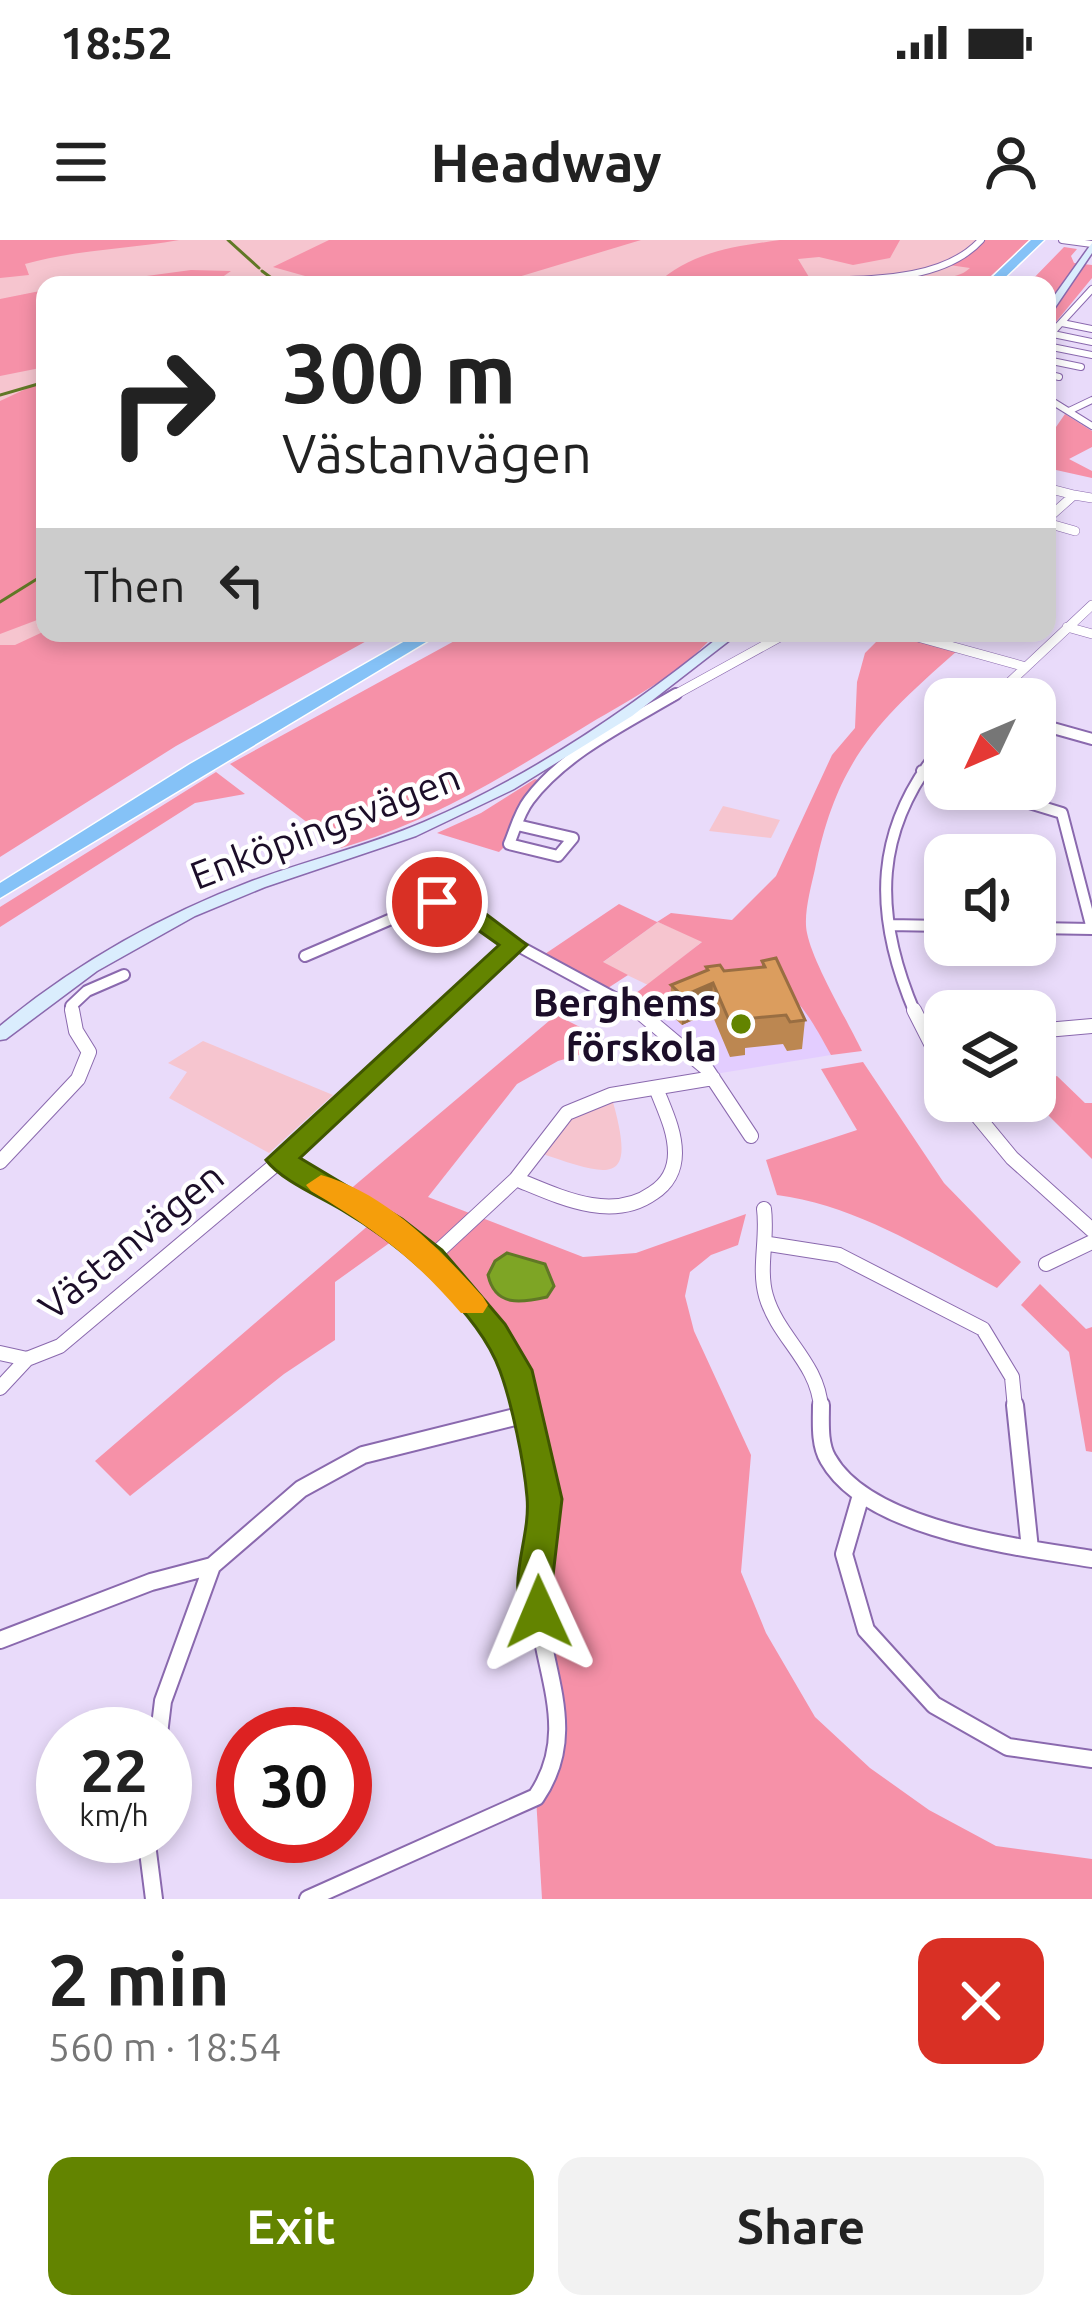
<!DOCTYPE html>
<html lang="en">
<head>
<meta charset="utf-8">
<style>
  body { margin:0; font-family:Ubuntu,sans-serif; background:#f2f2f2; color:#222; height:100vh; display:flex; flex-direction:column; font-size:45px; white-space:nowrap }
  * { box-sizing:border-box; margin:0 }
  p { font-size:39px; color:#767676 }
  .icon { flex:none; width:66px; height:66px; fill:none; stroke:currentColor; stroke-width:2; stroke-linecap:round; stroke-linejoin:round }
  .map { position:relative; height:1659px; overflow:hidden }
  .side { display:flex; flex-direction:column; background:#fff; flex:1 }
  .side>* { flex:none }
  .guide { position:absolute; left:36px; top:36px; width:1020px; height:366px; border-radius:24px; box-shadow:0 6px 18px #0003; background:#fff; color:#222; overflow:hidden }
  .needle { width:78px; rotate:226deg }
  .controls { position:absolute; left:924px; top:438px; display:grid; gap:24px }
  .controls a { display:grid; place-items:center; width:132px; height:132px; border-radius:24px; background:#fff; box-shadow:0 6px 18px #0003; font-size:60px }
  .speed { position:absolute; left:36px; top:1467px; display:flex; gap:24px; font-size:60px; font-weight:700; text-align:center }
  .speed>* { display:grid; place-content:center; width:156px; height:156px; border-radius:50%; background:#fff; box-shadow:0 6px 18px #0003; line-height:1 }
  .speed small { font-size:30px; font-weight:400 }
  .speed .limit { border:18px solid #d22; background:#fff; color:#111 }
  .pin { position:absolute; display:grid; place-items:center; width:102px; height:102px; color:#fff; margin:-51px; border:6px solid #fff; border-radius:50%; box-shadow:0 3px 12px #0007 }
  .me { position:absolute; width:132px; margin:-66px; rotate:359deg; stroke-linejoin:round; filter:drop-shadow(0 0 9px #0008) }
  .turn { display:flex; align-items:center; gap:42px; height:252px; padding:0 48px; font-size:54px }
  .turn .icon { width:156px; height:156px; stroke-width:2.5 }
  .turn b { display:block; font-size:84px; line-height:102px }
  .then { display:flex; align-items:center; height:114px; padding:0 48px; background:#0003; gap:24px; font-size:45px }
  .round { display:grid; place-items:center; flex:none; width:126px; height:126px; border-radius:24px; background:#f2f2f2 }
  .headline { display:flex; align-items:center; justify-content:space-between; height:204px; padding:0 48px }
  h1 { font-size:72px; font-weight:700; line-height:90px }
  .button { display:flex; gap:24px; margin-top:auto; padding:24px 48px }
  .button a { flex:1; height:138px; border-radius:24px; background:#638400; color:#fff; font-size:48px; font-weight:700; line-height:138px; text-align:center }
  .button a+a { background:#f2f2f2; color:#222 }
  .status { display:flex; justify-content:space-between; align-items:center; height:84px; padding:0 60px; background:#fff; direction:ltr }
  .status svg { height:33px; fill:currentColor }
  header { display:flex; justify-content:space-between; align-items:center; height:156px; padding:0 48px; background:#fff; font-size:54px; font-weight:700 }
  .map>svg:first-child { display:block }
</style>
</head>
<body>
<div class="status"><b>18:52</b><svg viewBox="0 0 49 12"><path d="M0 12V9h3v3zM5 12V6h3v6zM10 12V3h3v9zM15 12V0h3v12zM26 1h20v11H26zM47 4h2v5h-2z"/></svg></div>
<header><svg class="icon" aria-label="menu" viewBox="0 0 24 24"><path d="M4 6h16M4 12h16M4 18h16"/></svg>Headway<svg class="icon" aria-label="person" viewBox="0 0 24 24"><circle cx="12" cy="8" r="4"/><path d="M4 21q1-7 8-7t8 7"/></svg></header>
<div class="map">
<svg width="1092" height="1659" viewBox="0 0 1092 1659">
  <rect width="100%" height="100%" fill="#e9dbfa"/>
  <!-- built -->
  <path fill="#e3cdff" d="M714,733L775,745L801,760L831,815L715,834L659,776Z"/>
  <!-- green -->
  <path fill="#f6c5cf" d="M0,0H1004L959,45H45V393L154,507L0,616Z
    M723,566L780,580L771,598L709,591Z
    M658,682L703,701L648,745L602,723Z
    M203,801L333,855L269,913L169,858L187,832L168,823Z
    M611,855C638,948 613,938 537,912L553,887Z"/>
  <!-- forest -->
  <path fill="#f691a8" d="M0,0H179C128,9 75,10 25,24L29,35L0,38Z
    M329,0H641L515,38L454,45H337L273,27Z
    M780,0H900L890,18L853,25L819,17L798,19L812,42L886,37L892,42L901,41L895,36C919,32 951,46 970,28L942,24L968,15L982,0H1030L981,45H655C692,11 733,7 780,0Z
    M1064,7L1077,9L1071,16L1074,23L1092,25V38L1047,93V45H1027Z
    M191,30L231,31L211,45H80Z
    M45,50V127L0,136V59Z
    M45,140V377L0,394V161Z
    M1065,174L1092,191V207L1069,219L1092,231V238L1047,228V200Z
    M45,391V393H381L176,506L0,617V405H15Z
    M469,393H716C683,432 633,458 589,484C507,534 434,581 341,608L230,524Z
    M907,397L957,411C876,482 837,521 815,629C811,647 803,675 807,693C813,723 847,780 862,811L831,815C793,746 791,748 714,734L659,776L631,757L702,702L658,682L603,722L628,735L608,748L542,716L619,664L657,682L671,673L732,680L776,636L832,515L855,488L857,442L865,413L876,402Z
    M216,532L245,554L195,563L0,687V667Z
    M535,539L547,543C525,563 521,592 499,612L437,593L481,573Z
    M556,775L584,789L604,808L558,821L517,844L428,957L583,1017L636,1013L746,974L738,1005L711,1015L690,1032L685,1056L694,1091L751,1215L741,1332L766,1393L815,1477L870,1528L929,1570L996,1606L1092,1619V1659H542L536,1557L560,1517L534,1344L545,1259L527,1174L494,1092L402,994L335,1042V1100L284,1134L130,1256L95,1221L377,978L341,957Z
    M863,822L944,943L1021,1022L997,1048C927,1011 856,965 777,955L766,920L857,890L821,829Z
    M1057,836L1085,863H1092V919L1034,861L1035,842Z
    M1040,1044L1086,1089L1092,1087V1212L1086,1211L1069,1112L1021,1065Z"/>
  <!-- water -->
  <path fill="#7ea525" stroke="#617826" stroke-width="3" d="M507,1013L545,1024L554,1046L547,1057C521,1063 495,1067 488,1035L495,1021Z"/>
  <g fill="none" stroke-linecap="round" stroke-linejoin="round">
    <!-- stream -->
    <path stroke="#617826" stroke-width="3" d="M228,0L259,28
      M262,31L281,45
      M295,45L308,42
      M0,155L45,142
      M0,362L45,334"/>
    <!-- street-far4 casing -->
    <g stroke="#8a69ae" stroke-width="8">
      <path id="street-far4" d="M1062,0L1092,4
        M811,41C865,39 942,43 981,0
        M1062,83L1092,89
        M1053,94L1092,102
        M1047,98L1092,49
        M1047,106L1092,115
        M1047,120L1081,127
        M1047,134L1059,137
        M1047,158L1092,186
        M1069,171L1092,160"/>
    </g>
    <!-- street-far3 casing -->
    <g stroke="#8a69ae" stroke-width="10">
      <path id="street-far3" d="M1047,248L1074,255L1047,279
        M1074,255L1092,258
        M1047,283L1075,291
        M1067,387L1092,394
        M903,393L1026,427
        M671,457L787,393
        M994,457L1092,365"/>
    </g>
    <!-- street-far2 casing -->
    <g stroke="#8a69ae" stroke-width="14">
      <path id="street-far2" d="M992,459L997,454
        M1035,483L1092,499
        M922,531L945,538
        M983,549L1062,573L1092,689L1035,688
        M517,585L573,598L558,616L509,604C515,590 519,573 529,560C564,513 627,483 676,454
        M889,685L945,686
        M305,716L417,668L458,664L511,702L642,773
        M72,773L71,766L87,751L124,735
        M441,773L515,705
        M915,773C872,672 873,588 945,503"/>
    </g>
    <!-- street-far1 casing -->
    <g stroke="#8a69ae" stroke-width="16">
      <path id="street-far1" d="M637,770L706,828L751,896
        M914,770L945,831
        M1035,791L1092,786
        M965,861L1012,918L1092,990
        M281,920C385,982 494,1041 528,1168
        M0,922L78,839L89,812L76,791L72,770
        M516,939C558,956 611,983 653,953C667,944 675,930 675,913C675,890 664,869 656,848
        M764,969C768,998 758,1028 766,1056C778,1098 818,1122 821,1168
        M769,1004L839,1015L983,1089L1012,1137L1015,1168
        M431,1018L516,939L567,873L611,855L713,838
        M1046,1024L1092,1002
        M0,1113L27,1119
        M0,1148L27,1119L60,1106L281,920L444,770"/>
    </g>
    <!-- street casing -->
    <g stroke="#8a69ae" stroke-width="20">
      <path id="street" d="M821,1165C821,1182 819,1204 828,1219C868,1290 1018,1307 1092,1319
        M1015,1165L1030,1309
        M861,1255L844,1314L866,1390L934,1465L1008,1507L1092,1519
        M0,1400L151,1342L212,1326L301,1249L363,1215L527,1174
        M159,1494L163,1461L212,1326
        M146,1596L154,1659
        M308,1659L536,1557C581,1491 541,1430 537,1359C536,1331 544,1303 545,1275C545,1238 536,1200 527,1165"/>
    </g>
    <!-- secondary casing -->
    <g stroke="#8a69ae" stroke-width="3">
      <path id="secondary" d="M1092,3V13L1050,75L1047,76V66Z
        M724,393H739L632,476L514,549L416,596L265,647L195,676L97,731L6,799L0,800V786C75,724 160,676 252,641C308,620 368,606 424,582C532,536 633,467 724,393Z"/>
    </g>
    <!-- highway casing -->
    <g stroke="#fff" stroke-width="3">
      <path id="highway" d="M1031,0H1044L997,45H984Z
        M419,393H441L0,658V643L190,524Z"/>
    </g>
    <!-- street-far4 -->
    <use href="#street-far4" stroke="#fff" stroke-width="6"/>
    <!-- street-far3 -->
    <use href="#street-far3" stroke="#fff" stroke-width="9"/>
    <!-- street-far2 -->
    <use href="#street-far2" stroke="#fff" stroke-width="10"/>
    <!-- street-far1 -->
    <use href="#street-far1" stroke="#fff" stroke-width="14"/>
    <!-- street -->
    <use href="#street" stroke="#fff" stroke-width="16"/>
    <!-- secondary -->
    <use href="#secondary" fill="#daedfd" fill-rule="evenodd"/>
    <!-- highway -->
    <use href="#highway" fill="#85c2f7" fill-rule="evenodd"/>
  </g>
  <!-- wall -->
  <path fill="#bc8751" d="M762,721L805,780L802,809L787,811L783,804L745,808V815L730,817L711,772L682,785L670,774L671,745L706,731V727L724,731L762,727Z"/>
  <!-- shaded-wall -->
  <path fill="#996e42" d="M713,743L711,772L682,785L683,756Z"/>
  <!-- building -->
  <path fill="#db9d5e" stroke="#996e42" stroke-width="3" d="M776,718L805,780L790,782L786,775L744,779L747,786L732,787L713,743L683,756L671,745L708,730L706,727L720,725L724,731L765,727L762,721Z"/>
  <!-- route -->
  <path fill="#638400" stroke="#405600" stroke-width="3" d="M437,655L466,659L527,705L300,918L402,979L442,1010L505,1084L532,1130L562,1259L552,1344L557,1372L552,1383L539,1387L526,1383C505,1341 531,1300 527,1257C524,1222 512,1164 500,1131C478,1070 397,1002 342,970C319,956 282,941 266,920L499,705L451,671L429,668L425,662Z"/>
  <!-- slow -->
  <path fill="#f59e0b" d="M321,935C386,953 440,1009 483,1057L488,1065L483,1073H461C414,1018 373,988 311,951L306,945Z"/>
  <!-- markers -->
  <circle fill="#638400" stroke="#fff" stroke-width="4.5" cx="741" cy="784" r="12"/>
  <g text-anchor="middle" stroke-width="9" stroke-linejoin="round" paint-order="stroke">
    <!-- street labels -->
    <g font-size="39" fill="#1c0e29" stroke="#fff">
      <text transform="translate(325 586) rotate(-21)" y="14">Enköpingsvägen</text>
      <text transform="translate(131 1001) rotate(-39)" y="14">Västanvägen</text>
    </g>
    <!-- poi labels -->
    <g font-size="39" font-weight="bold" fill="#1c0e29" stroke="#fff" text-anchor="end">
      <text x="717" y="776">Berghems<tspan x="717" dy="45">förskola</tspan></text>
    </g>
  </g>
</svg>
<div class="controls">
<a><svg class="needle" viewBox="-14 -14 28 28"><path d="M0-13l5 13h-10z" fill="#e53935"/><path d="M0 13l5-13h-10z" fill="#767676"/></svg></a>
<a><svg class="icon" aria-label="sound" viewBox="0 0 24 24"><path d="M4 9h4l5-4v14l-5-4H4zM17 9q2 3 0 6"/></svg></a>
<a><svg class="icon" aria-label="layers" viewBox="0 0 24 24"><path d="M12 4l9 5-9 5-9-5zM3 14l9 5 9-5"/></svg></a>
</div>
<div class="speed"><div>22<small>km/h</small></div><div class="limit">30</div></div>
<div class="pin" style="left:437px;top:662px;background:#d93025"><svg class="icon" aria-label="arrive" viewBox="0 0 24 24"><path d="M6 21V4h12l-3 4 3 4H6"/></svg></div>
<svg class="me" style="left:539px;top:1372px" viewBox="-20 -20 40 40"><path d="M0-17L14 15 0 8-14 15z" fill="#638400" stroke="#fff" stroke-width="4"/></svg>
<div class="guide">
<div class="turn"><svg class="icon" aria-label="right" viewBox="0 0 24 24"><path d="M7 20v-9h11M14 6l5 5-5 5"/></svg><div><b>300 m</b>Västanvägen</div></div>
<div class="then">Then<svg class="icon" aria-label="left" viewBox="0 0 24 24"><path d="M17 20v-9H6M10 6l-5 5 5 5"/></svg></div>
</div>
</div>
<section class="side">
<div class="headline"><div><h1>2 min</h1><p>560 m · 18:54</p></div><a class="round" style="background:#d93025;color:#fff"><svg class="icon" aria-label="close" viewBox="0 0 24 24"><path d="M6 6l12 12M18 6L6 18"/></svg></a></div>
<div class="button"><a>Exit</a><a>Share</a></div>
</section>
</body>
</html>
